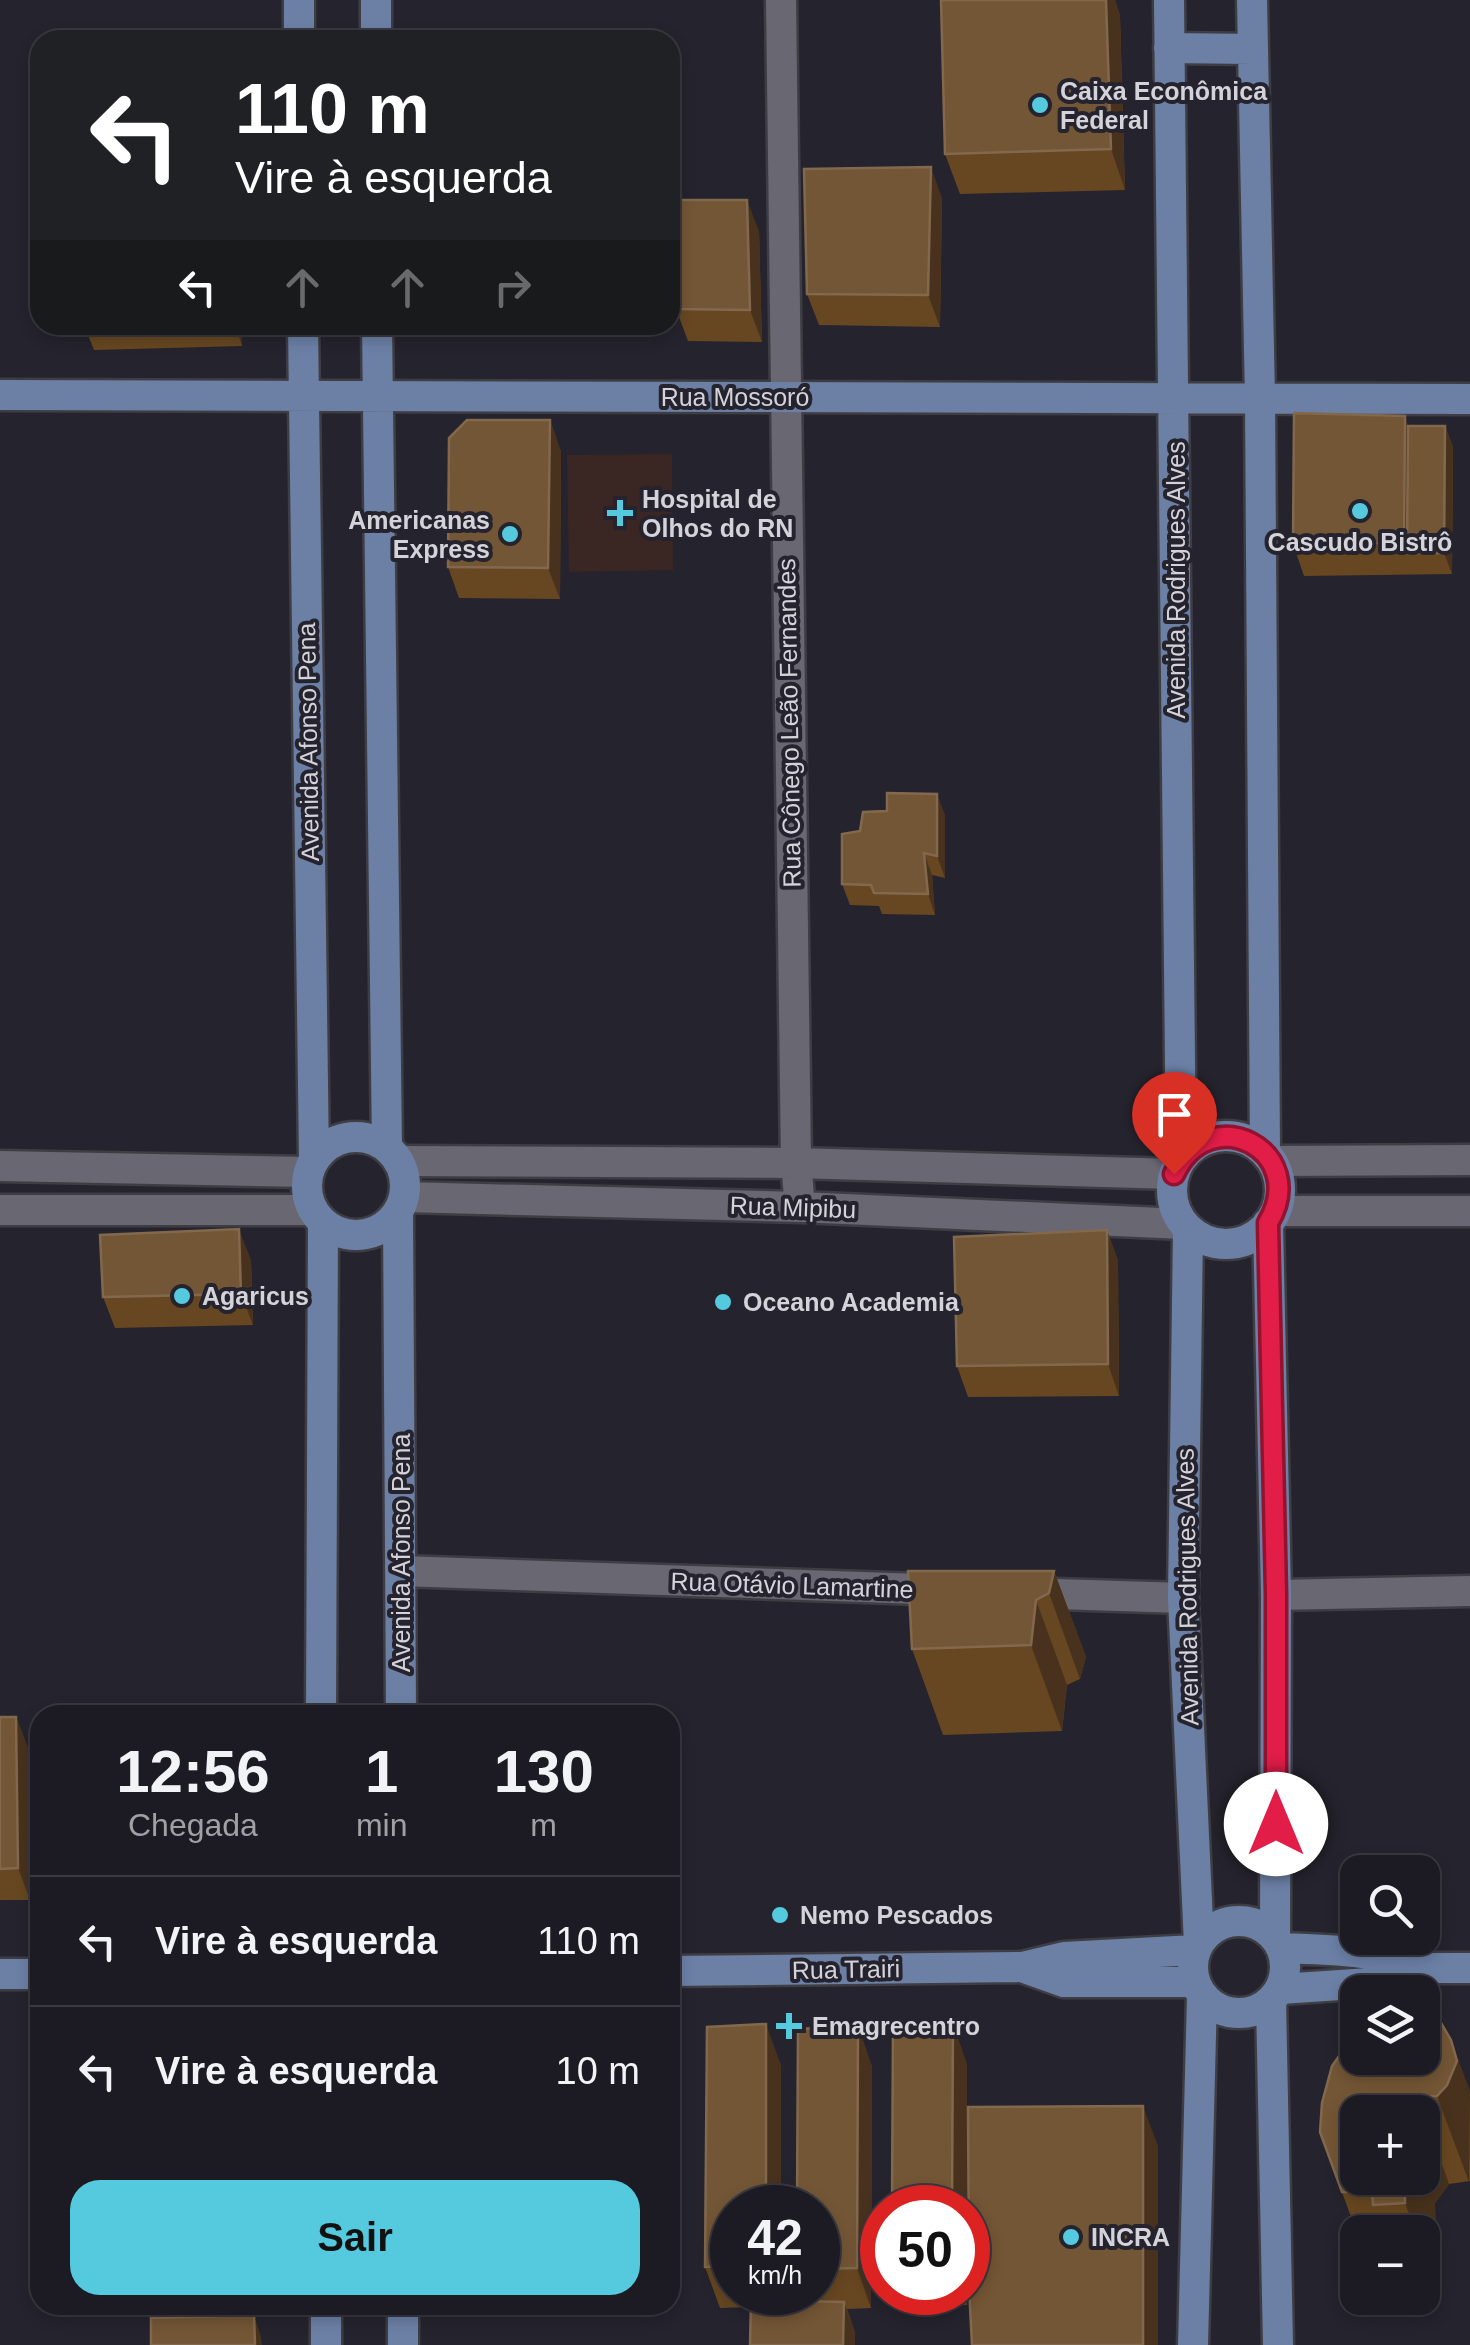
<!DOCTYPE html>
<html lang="pt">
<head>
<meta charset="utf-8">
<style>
  body { margin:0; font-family:Arial,sans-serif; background:#25232a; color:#f1f3f6; height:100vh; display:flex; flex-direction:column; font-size:38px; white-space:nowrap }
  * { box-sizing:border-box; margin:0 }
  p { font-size:32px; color:#a0a1a5 }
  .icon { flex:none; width:55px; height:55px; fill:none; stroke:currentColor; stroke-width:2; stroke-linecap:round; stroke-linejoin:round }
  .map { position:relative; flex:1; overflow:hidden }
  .panel { position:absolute; left:30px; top:1705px; width:650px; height:610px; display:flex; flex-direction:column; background:#1c1a22; border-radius:30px; box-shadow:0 5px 15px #0003,0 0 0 2px #3a3840 }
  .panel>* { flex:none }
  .banner { position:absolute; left:30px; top:30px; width:650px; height:305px; border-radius:30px; box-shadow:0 5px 15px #0003,0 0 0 2px #3a3840; background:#202124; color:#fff; overflow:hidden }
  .fabs { position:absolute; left:1340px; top:1855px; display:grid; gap:20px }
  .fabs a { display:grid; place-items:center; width:100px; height:100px; border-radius:20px; background:#1c1a22; box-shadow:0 5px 15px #0003,0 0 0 2px #3a3840; font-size:50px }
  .speed { position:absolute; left:710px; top:2185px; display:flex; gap:20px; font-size:50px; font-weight:700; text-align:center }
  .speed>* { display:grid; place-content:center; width:130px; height:130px; border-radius:50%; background:#1c1a22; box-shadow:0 5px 15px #0003,0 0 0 2px #3a3840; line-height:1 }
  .speed small { font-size:25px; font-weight:400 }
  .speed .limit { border:15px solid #d22; background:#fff; color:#111 }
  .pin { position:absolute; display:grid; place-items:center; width:85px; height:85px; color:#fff; margin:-102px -42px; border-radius:50% 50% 50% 0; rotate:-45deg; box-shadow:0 0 10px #0007 }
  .pin .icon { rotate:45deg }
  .me { position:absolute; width:110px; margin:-55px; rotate:0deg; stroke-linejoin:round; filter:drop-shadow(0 0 8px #0008) }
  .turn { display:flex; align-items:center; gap:35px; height:210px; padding:0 40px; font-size:45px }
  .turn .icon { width:130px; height:130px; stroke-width:2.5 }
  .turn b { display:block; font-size:70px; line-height:85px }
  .lanes { display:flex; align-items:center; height:95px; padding:0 40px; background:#0003; justify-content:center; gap:50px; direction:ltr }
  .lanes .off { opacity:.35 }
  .eta { display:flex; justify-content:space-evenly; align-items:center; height:170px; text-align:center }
  .eta b { font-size:60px; font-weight:600; line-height:70px }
  .action { display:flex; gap:20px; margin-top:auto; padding:20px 40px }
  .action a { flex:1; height:115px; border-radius:30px; background:#55cadf; color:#111; font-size:40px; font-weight:600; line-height:115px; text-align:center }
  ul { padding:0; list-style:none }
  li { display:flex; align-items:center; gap:30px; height:130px; padding:0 40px; border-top:2px solid #3a3840 }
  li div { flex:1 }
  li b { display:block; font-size:38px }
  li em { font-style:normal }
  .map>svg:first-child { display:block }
</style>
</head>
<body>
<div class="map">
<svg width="1470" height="2345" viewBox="0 0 1470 2345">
  <rect width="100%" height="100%" fill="#25232d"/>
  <!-- medical -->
  <path fill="#3a2723" d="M672,454L673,570L569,572L567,455Z"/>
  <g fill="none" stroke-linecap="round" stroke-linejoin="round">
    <!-- minor casing -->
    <g stroke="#3e3d44" stroke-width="35">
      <path id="minor" d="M781,0L796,1163L800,1207
        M398,1161L796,1163L1174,1174
        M1272,1161L1470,1160
        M0,1166L308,1172
        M404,1197L800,1207L1183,1224
        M0,1210H312
        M1276,1211H1470
        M401,1571L948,1590
        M1024,1593L1183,1598
        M1276,1595L1470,1591"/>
    </g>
    <!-- major casing -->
    <g stroke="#3e3d44" stroke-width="35">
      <path id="major" d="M299,0V40
        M376,0V40
        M1169,0L1181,1159
        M1252,0L1260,399L1265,1152
        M1169,48L1253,49
        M303,325L314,1160
        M377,325L387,1148
        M0,395L1470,399
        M1172 1190a54 54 0 1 1 108 0a54 54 0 1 1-108 0Z
        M307 1186a49 49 0 1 1 98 0a49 49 0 1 1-98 0Z
        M398,1211L401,1715
        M1268,1223L1276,1595L1275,1938
        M1188,1230L1183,1598L1199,1944
        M321,1715L323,1223
        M1193 1967a46 46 0 1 1 92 0a46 46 0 1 1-92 0Z
        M1281,1948C1330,1950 1378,1950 1425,1968
        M1022,1967L1064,1982H1194
        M670,1971L1022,1967L1064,1957L1195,1950
        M0,1974H40
        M1280,1989L1370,1983L1425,1968H1470
        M1271,2001L1278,2345
        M326,2305V2345
        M403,2305V2345
        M1193,2345L1202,1996"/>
    </g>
    <!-- minor -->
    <use href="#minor" stroke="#696772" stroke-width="30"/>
    <!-- major -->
    <use href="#major" stroke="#6c80a6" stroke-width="30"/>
  </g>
  <!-- wall -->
  <path fill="#674721" d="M941,0H1115L1120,16L1125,190L960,194L945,154Z
    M942,198L940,327L819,325L807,294Z
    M759,231L762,342L688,341L676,309Z
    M84,325H242V346L94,350Z
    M550,420L561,452L560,599L459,598L448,567Z
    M1408,426H1445L1453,447L1452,574L1304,576L1293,544Z
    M945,815V878L932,875L935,915L882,914L879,906L850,905L842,884Z
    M1107,1230L1118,1261L1119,1396L968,1397L957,1366Z
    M251,1260L253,1325L115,1328L103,1297Z
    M1054,1571L1086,1657L1080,1679L1067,1685L1062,1731L943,1735L912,1649Z
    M0,1717H16L28,1748L30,1900H0Z
    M858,2026L872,2067L871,2308L847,2309L855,2333L751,2307L720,2308L705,2267L781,2065L732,2208V2292H780V2300L808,2301L805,2292H818V2208Z
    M1332,2066L1470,2091V2181L1449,2184L1435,2203L1437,2290H1422V2232H1358V2236L1320,2132Z
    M902,2292H967V2305L907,2306Z"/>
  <!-- shaded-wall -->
  <path fill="#48321d" d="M1106,0H1115L1120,16L1125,190L1111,149Z
    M931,167L942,198L940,327L928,295Z
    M747,200L759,231L762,342L750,310Z
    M235,325H242V346Z
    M1405,416L1416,447L1407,553L1404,543Z
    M550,420L561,452L560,599L548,568Z
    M1445,426L1453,447L1452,574L1444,553Z
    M937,794L945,815V878L937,856Z
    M924,853L932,875L935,915L928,894Z
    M239,1229L251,1260L253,1325L241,1294Z
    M1107,1230L1118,1261L1119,1396L1108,1364Z
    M1054,1571L1086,1657L1080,1679L1049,1593Z
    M1036,1600L1067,1685L1062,1731L1031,1645Z
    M16,1717L28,1748L30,1900L18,1868Z
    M953,2023L967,2064V2208H952Z
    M766,2024L781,2065V2208H766Z
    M858,2026L872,2067L871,2308L857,2268Z
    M1451,2040L1470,2091L1469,2182L1437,2096Z
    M1418,2097L1449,2184L1435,2203L1437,2290L1422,2251V2232H1416L1405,2203V2178H1422V2112H1406Z
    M1143,2106L1158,2146V2345H1143Z
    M844,2302L855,2333V2345H843Z
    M254,2315L261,2337L262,2345H255Z"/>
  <!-- building -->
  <path fill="#735635" stroke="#82694e" stroke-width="2.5" d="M941,0H1106L1111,149L945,154Z
    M931,167L928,295L807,294L804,169Z
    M673,200H747L750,310L676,309Z
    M1294,413L1405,416L1404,543L1293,544Z
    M467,420H550L548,568L448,567L449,438Z
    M1408,426H1445L1444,553H1407Z
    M887,793L937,794V856L924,853L928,894L874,893L871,885L842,884V834L860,831L863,812L887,811Z
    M239,1229L241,1294L103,1297L100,1235Z
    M1107,1230L1108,1364L957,1366L954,1237Z
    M908,1571H1054L1049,1593L1036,1600L1031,1645L912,1649Z
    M0,1717H16L18,1868L0,1869Z
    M1422,2009L1437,2016L1451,2040L1457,2061L1447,2085L1437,2096L1418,2097L1406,2112H1358V2178H1405V2203L1373,2205L1372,2192H1342L1320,2132L1322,2103L1332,2066L1358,2029V2058H1422Z
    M953,2023L952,2208H892L893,2026Z
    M766,2024V2208H732V2266L705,2267L707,2027Z
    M858,2026L857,2268L818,2269V2208H797L798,2029Z
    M1143,2106V2345H972L969,2287L968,2107Z
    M751,2300L844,2302L843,2345H750Z
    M254,2315L255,2345H151V2318Z"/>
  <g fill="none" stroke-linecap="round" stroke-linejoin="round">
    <!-- route casing -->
    <g stroke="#92132f" stroke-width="25">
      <path id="route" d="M1174,1174C1210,1098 1311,1151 1268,1223L1276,1594V1824"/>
    </g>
    <!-- route -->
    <use href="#route" stroke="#e11d48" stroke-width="18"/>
  </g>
  <!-- markers -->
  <g fill="#55cadf" stroke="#25232d" stroke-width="4">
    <circle cx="1040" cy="105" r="10"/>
    <circle cx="1360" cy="511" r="10"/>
    <path d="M615 498h10v10h10v10h-10v10h-10v-10h-10v-10h10z"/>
    <circle cx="510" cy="534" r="10"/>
    <circle cx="182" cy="1296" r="10"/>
    <circle cx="723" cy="1302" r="10"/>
    <circle cx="780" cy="1915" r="10"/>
    <path d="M784 2011h10v10h10v10h-10v10h-10v-10h-10v-10h10z"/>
    <circle cx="1071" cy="2237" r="10"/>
  </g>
  <g text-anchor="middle" stroke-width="8" stroke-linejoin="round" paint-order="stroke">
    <!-- poi labels -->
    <g font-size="25" font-weight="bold" fill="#d4d3d9" stroke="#25232d" text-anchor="start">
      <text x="1060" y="100">Caixa Econômica<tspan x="1060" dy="29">Federal</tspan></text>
      <text x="642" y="508">Hospital de<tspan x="642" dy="29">Olhos do RN</tspan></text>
      <text x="490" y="529" text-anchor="end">Americanas<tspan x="490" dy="29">Express</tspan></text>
      <text x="1360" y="551" text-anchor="middle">Cascudo Bistrô</text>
      <text x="202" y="1305">Agaricus</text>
      <text x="743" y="1311">Oceano Academia</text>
      <text x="800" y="1924">Nemo Pescados</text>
      <text x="812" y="2035">Emagrecentro</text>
      <text x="1091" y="2246">INCRA</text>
    </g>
    <!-- street labels -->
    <g font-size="25" fill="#d4d3d9" stroke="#25232d">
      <text x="735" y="406">Rua Mossoró</text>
      <text transform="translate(1176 580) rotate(-90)" y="9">Avenida Rodrigues Alves</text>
      <text transform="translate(789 723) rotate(-91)" y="9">Rua Cônego Leão Fernandes</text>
      <text transform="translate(308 742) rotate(-91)" y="9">Avenida Afonso Pena</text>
      <text transform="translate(793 1207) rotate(2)" y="9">Rua Mipibu</text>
      <text transform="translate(401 1553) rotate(-90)" y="9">Avenida Afonso Pena</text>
      <text transform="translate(792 1585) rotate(2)" y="9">Rua Otávio Lamartine</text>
      <text transform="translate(1187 1587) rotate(-91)" y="9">Avenida Rodrigues Alves</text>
      <text transform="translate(846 1969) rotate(-1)" y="9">Rua Trairi</text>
    </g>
  </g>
</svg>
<div class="fabs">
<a><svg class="icon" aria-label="search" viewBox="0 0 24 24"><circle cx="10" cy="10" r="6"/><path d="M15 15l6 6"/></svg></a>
<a><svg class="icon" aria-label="layers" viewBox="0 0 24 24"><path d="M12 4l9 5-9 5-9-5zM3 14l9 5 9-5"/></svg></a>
<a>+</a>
<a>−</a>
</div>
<div class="speed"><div>42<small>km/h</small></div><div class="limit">50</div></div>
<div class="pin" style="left:1174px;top:1174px;background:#d93025"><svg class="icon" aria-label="arrive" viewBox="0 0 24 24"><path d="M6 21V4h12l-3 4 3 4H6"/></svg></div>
<svg class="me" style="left:1276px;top:1824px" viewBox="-20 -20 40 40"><circle r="19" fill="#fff"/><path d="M0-13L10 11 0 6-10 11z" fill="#e11d48"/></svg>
<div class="banner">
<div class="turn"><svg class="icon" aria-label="left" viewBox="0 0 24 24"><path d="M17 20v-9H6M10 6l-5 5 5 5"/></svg><div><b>110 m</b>Vire à esquerda</div></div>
<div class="lanes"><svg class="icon" aria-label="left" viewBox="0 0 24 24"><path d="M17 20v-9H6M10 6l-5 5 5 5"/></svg><svg class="icon off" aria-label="ahead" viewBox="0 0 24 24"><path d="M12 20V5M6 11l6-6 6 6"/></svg><svg class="icon off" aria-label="ahead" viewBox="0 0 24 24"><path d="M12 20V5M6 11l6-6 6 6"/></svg><svg class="icon off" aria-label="right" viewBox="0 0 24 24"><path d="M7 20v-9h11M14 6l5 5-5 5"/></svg></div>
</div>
<section class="panel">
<div class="eta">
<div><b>12:56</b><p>Chegada</p></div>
<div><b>1</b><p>min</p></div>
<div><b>130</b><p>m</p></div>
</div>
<ul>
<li><svg class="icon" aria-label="left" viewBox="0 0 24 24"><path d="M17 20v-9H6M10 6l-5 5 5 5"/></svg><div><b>Vire à esquerda</b></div><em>110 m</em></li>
<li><svg class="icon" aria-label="left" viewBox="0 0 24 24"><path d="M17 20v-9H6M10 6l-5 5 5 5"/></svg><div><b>Vire à esquerda</b></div><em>10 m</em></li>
</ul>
<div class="action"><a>Sair</a></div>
</section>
</div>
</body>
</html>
